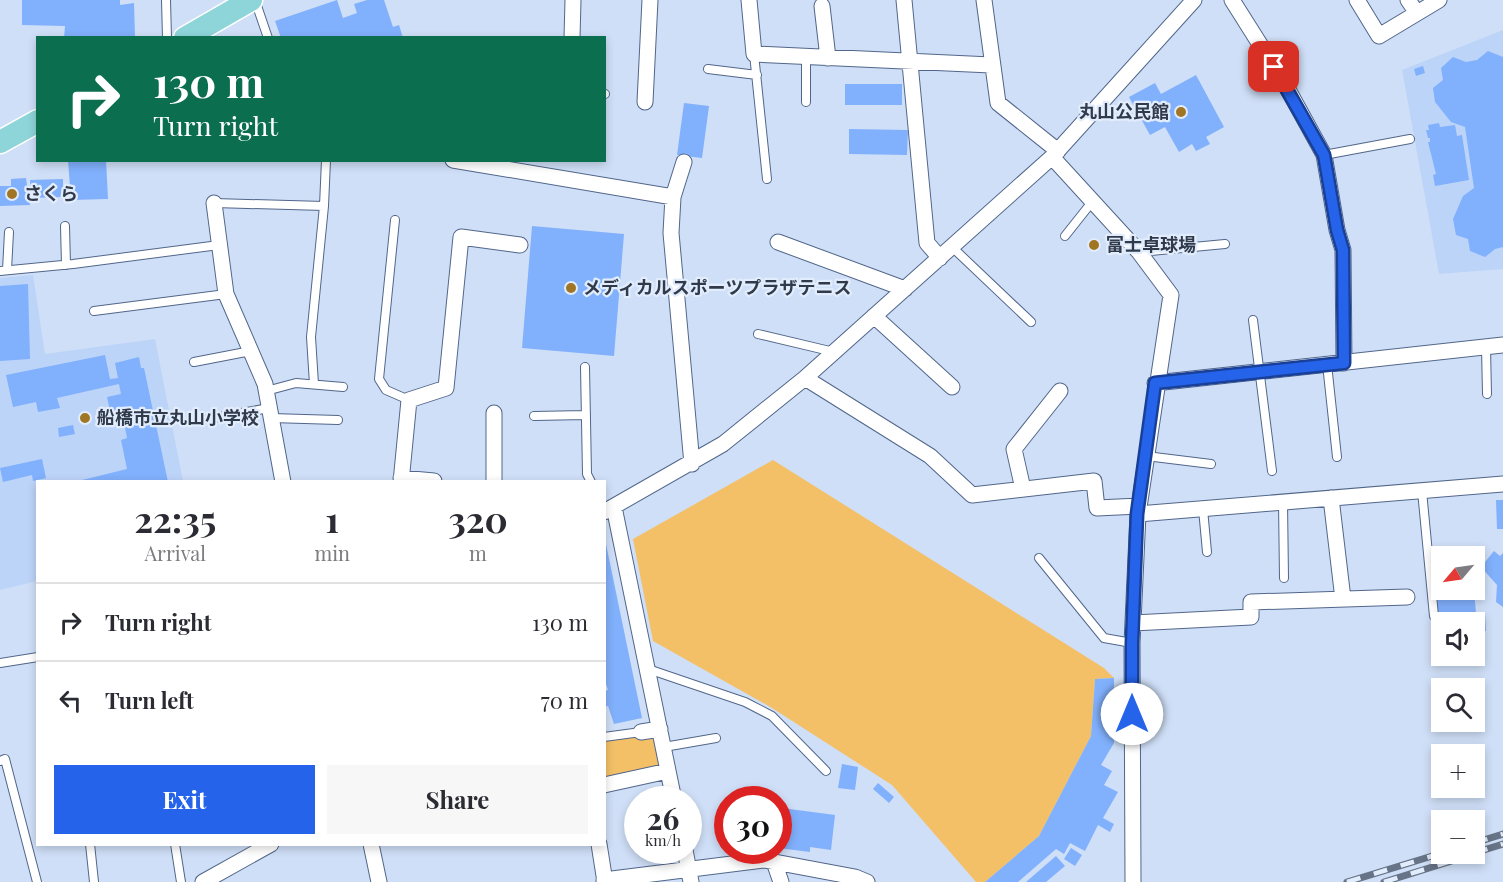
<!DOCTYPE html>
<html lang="en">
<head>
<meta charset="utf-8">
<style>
  body { margin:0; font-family:"Playfair Display","Noto Sans JP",serif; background:#f7f7f7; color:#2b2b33; height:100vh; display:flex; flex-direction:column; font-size:22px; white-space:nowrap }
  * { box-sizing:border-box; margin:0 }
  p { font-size:20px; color:#7c7c81 }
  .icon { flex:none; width:33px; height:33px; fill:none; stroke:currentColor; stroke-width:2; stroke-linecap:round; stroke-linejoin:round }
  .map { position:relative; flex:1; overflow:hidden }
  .panel { position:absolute; left:36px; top:480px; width:570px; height:366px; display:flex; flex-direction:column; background:#fff; border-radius:0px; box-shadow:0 3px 9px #0003 }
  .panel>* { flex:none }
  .banner { position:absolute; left:36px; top:36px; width:570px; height:126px; border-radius:0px; box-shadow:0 3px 9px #0003; background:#0b6e4f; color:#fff; overflow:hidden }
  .needle { width:39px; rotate:241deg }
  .tools { position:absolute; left:1431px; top:546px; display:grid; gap:12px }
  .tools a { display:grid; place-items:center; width:54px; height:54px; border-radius:0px; background:#fff; box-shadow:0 3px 9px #0003; font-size:30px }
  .speed { position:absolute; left:624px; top:786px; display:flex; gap:12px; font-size:30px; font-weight:700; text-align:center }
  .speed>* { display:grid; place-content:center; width:78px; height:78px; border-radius:50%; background:#fff; box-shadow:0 3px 9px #0003; line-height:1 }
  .speed small { font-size:15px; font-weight:400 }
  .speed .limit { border:9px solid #d22; background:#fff; color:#111 }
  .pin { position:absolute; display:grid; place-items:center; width:51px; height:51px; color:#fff; margin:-26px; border-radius:12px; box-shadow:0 3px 9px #0006 }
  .me { position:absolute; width:66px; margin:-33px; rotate:0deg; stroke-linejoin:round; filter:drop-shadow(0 0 4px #0008) }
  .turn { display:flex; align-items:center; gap:21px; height:126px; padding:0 18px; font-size:27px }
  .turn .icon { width:78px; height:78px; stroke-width:2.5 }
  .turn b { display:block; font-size:42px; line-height:51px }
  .eta { display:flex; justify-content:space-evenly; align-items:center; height:102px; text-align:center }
  .eta b { font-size:36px; font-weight:700; line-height:42px }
  .cta { display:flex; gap:12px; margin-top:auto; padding:12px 18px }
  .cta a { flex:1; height:69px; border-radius:0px; background:#2563eb; color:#fff; font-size:24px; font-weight:700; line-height:69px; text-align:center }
  .cta a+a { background:#f7f7f7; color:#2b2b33 }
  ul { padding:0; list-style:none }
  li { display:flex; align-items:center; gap:18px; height:78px; padding:0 18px; border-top:2px solid #e1e1e2 }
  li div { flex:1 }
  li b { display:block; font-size:22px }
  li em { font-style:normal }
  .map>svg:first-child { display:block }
</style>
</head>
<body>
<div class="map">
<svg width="1503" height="882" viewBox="0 0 1503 882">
  <rect width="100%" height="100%" fill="#cfdff7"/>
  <!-- built -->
  <path fill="#bdd4f9" d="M1503,30V269L1439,274L1402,70Z
    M33,275L45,354L155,339L183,481L38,482L37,581L0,590V278Z"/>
  <!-- green -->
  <path fill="#f3c067" d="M773,460L1104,668L1114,678L1095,679L1091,736L1039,836L985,882H976L892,785L772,708L653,641L633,539Z
    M655,735L663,768L605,781L604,740Z"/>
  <!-- building -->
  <path fill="#81b0fc" d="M22,0H120V5L134,3L135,38H64L65,26L22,25Z
    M337,0L343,18L357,13L354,4L367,0H384L393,27L399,25L403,38H281L275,21Z
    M1488,51L1503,57V247L1495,249L1485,257L1470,251L1468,239L1456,235L1453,219L1463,196L1474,188L1465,127L1451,122L1435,102L1433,88L1443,80L1441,68L1453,57L1466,62L1477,60Z
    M1423,66L1425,73L1416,76L1414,69Z
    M1196,75L1224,127L1206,137L1210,144L1196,151L1192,144L1179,152L1165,127L1150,135L1129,97L1155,83L1161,94Z
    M845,84H902V105H845Z
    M684,103L709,106L702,158L677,155Z
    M1439,123L1440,127L1455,125L1457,136L1462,135L1469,180L1435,186L1433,175L1436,174L1428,142H1430V138H1428L1426,130H1429L1428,125Z
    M849,129L908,130L907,155L849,154Z
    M68,160H106L108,199L71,200Z
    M26,178L30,205L0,206V186H11V179Z
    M63,179V197L31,198L30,180Z
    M532,226L624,234L614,356L522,348Z
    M28,284L30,359L0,361V286Z
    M105,355L110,379L118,378L115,363L139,357L141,368H144L168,482H74L127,469L121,440L127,438L123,417L112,420L107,397L121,394L119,384L57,398L60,408L38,412L36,402L13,407L6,375Z
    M73,425L75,434L59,437L58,428Z
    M42,459L46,478L33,481L32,475L3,482L0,468Z
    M1496,500H1503V529H1497Z
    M606,544L642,718L614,724L608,706L604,707V691L608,690L604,678Z
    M1494,551L1500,556L1503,553V607L1496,602L1497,585L1481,567Z
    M1442,586V590H1474L1476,613L1485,612L1486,631L1474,632V622H1442L1440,636L1436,587Z
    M1114,678V743L1101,765L1112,771L1104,785L1118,792L1103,818L1114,824L1110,832L1098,825L1085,851L1070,843L1064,854L1056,849L1018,882H985L1039,836L1091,736L1095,679Z
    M842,764L858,767L855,790L838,788Z
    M878,783L894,797L889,803L873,789Z
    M782,808L835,815L831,850L810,847V852L778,848V812H782Z
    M1071,848L1082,855L1075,866L1064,859Z
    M1056,856L1065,866L1046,882H1026Z"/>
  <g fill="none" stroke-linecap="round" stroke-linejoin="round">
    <!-- service casing -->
    <g stroke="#51668a" stroke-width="10">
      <path id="service" d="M166,0L167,38
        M255,0L268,38
        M754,54L767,179
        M708,69L757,75
        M604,94H605
        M806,102V57
        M1324,155L1410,139
        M214,203L324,206
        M395,220L379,379L386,390L409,400
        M65,226L66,265
        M1065,236L1092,202
        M952,247L1031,322
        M1140,252L1225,244
        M7,270L9,232
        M0,271L73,264L219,245
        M94,311L226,294
        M1253,320L1272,471
        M758,334L834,352
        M1486,347L1487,394
        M194,362L251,351
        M1327,364L1337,457
        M585,367L587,474L591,482
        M314,384L311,337L324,206L326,160
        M266,391L296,383L343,387
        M534,416L586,415
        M271,418L338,420
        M208,419L269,408
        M1146,456L1211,464
        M1422,491L1434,616
        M1283,502L1284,578
        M1203,509L1207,552
        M1039,558L1104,638L1132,643
        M0,663L38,657
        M648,669L745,702L772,716L826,771
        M604,737L641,732
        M664,747L716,738
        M0,761L5,759L37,882
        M90,844L94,882
        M175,844L181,882"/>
    </g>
    <!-- minor casing -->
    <g stroke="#51668a" stroke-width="17">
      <path id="minor" d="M749,0L754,54L991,65
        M904,0L927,243L940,258
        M984,0L998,103L1058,151
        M1232,0L1285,84L1324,155L1337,230L1343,250L1344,363
        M1357,0L1379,36L1439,0
        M1408,0L1417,13
        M822,6L828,58
        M572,38L573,0
        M645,102L650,0
        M1052,157L1139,252L1171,295L1138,514L1132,643L1133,882
        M453,160L673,197
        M684,162L673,197L671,233L692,464
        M214,203L226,294L265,384L283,482
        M778,242L905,289
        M874,316L952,387
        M805,378L930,456L972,495L1094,481L1097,508L1139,506
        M1155,383L1503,345
        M401,478L434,481
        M401,482L409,400L446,388L461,237L520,245
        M494,482V413
        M1023,489L1014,449L1060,391
        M1331,498L1343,599
        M614,507L674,800
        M604,512L723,444L805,378L1052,157L1194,0
        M1138,514L1503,484
        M1133,623L1251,617V602L1407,597
        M641,732L660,729
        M604,785L668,771
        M371,844L379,882
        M599,844L605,882
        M685,850L691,882
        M774,862L781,882
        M604,880L764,860L855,877L867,882
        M203,882L271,844"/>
    </g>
    <!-- primary casing -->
    <g stroke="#fff" stroke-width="25">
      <path id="primary" d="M185,38L251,0
        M0,142L38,121"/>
    </g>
    <!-- service -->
    <use href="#service" stroke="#fff" stroke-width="8"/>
    <!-- minor -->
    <use href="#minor" stroke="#fff" stroke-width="15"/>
    <!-- primary -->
    <use href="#primary" stroke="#8ed5d9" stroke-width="22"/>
    <!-- rail casing -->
    <g stroke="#677386" stroke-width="7">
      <path id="rail" d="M1474,843L1503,834
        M1474,853L1503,844
        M1347,882L1442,853
        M1384,882L1474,854"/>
    </g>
    <!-- rail -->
    <use href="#rail" stroke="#e1ecfc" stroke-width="4.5" stroke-dasharray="14" stroke-linecap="butt"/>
  </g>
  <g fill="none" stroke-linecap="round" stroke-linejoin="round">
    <!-- route casing -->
    <g stroke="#184099" stroke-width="15">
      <path id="route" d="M1132,714V643L1137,514L1155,383L1344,363L1343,250L1337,230L1324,155L1274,67"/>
    </g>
    <!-- route -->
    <use href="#route" stroke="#2563eb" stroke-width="10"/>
  </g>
  <!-- markers -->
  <g fill="#a07625" stroke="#e1ecfc" stroke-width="2">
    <circle cx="1181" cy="112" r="6"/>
    <circle cx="12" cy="194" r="6"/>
    <circle cx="1094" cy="245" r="6"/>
    <circle cx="571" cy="288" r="6"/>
    <circle cx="85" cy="418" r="6"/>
  </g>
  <g text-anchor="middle" stroke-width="4.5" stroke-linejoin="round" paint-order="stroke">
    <!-- poi labels -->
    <g font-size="18" font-weight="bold" fill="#303a4a" stroke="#e1ecfc" text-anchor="start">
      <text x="1169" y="118" text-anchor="end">丸山公民館</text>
      <text x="24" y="200">さくら</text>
      <text x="1106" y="251">富士卓球場</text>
      <text x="583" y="294">メディカルスポーツプラザテニス</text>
      <text x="97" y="424">船橋市立丸山小学校</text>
    </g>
  </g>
</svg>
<div class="tools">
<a><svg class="needle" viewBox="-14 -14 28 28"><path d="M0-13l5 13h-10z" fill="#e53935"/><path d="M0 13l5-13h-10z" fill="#7c7c81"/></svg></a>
<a><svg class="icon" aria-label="sound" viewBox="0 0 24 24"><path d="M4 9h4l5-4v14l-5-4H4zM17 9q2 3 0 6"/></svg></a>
<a><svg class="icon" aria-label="search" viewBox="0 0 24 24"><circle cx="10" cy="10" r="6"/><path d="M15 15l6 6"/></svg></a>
<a>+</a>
<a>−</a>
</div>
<div class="speed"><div>26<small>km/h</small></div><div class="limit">30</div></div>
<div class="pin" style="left:1274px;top:67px;background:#d93025"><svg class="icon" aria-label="arrive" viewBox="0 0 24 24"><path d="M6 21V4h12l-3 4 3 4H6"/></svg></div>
<svg class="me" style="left:1132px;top:714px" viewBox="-20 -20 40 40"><circle r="19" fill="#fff"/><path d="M0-13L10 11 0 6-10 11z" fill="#2563eb"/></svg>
<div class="banner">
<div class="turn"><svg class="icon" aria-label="right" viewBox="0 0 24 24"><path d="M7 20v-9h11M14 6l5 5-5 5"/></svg><div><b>130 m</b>Turn right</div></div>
</div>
<section class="panel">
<div class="eta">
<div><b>22:35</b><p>Arrival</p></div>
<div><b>1</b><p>min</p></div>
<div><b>320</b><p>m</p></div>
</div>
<ul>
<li><svg class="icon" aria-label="right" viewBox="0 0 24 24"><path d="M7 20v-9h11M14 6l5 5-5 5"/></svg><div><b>Turn right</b></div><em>130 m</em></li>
<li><svg class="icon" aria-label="left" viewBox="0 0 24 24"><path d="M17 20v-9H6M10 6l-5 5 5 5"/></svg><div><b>Turn left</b></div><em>70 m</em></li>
</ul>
<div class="cta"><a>Exit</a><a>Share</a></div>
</section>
</div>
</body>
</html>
